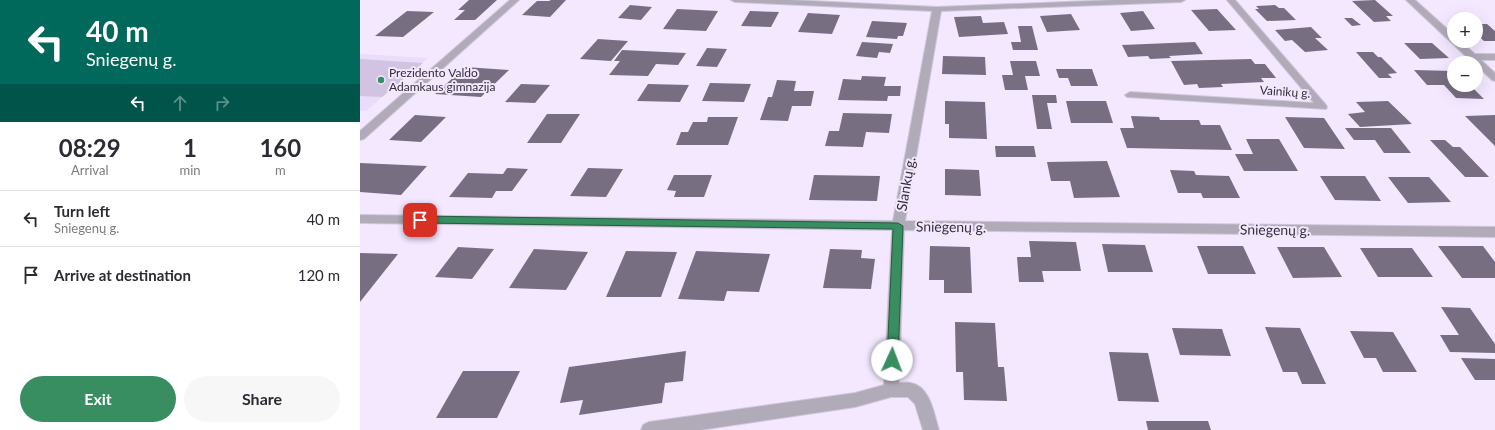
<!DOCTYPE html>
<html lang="en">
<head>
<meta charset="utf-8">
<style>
  body { margin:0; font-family:Lato,sans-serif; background:#f7f7f7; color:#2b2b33; height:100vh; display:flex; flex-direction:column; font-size:15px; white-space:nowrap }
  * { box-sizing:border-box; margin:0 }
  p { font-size:13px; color:#7c7c81 }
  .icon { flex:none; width:22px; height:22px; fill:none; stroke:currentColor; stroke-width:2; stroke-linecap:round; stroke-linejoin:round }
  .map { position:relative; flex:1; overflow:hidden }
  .details { display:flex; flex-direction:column; background:#fff; width:360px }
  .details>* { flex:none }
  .hud { background:#00695c; color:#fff; overflow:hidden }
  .fabs { position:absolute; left:1087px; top:12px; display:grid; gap:8px }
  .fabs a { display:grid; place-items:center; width:36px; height:36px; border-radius:50%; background:#fff; box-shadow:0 4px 16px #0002; font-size:20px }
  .pin { position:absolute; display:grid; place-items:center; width:34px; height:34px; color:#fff; margin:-17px; border-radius:8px; box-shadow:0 2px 6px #0006 }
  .me { position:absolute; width:44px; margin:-22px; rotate:2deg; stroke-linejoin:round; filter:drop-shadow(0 0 3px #0008) }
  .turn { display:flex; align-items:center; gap:14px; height:84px; padding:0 20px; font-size:18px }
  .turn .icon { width:52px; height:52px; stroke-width:2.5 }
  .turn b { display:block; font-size:28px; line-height:34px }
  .lanes { display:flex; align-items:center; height:38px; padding:0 20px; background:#0003; justify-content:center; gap:20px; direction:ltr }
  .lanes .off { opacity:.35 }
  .eta { display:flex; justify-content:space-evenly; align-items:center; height:68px; text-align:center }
  .eta b { font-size:24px; font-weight:700; line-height:28px }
  .button { display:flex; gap:8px; margin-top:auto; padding:8px 20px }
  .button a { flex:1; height:46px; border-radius:24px; background:#388e61; color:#fff; font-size:16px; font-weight:700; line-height:46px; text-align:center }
  .button a+a { background:#f7f7f7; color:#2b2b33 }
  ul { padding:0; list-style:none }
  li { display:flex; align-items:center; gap:12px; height:56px; padding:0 20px; border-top:1px solid #e1e1e2 }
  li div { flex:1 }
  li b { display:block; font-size:15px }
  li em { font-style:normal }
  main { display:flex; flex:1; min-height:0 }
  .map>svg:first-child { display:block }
</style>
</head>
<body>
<main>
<section class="details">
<div class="hud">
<div class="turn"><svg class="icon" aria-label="left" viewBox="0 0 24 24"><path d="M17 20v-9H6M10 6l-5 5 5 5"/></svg><div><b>40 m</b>Sniegenų g.</div></div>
<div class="lanes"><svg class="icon" aria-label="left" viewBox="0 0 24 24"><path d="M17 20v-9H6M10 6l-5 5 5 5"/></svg><svg class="icon off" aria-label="ahead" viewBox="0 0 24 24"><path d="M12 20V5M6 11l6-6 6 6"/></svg><svg class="icon off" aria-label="right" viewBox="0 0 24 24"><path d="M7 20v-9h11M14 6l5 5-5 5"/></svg></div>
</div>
<div class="eta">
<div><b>08:29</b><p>Arrival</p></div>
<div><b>1</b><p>min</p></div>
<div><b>160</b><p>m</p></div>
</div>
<ul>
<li><svg class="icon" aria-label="left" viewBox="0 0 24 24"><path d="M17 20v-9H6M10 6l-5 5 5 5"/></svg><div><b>Turn left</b><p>Sniegenų g.</p></div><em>40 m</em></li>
<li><svg class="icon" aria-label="arrive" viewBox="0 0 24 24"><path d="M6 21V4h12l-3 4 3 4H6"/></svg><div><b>Arrive at destination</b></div><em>120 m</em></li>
</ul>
<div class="button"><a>Exit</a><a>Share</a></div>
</section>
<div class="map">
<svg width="1135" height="430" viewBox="0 0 1135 430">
  <rect width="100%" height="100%" fill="#f3e8ff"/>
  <!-- built -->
  <path fill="#eadcfa" d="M0,54L68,58L6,111H0Z"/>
  <!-- green -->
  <path fill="#d3c3e3" d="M0,59L63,63L22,97L0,96Z"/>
  <!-- building -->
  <path fill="#786e82" d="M109,0H137L115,20H94L105,10H98Z
    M191,0H206L190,17L162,15L177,1H189Z
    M1015,0L1033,16H1026L1031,21L1014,22L992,1Z
    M270,5L292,7L281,20L258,18Z
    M915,5L919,8H924L936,20L907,21L895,9H899L896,6Z
    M317,9L358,11L346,31L303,29Z
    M857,9L876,30L849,31L831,10Z
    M47,11L74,12L43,37L15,36Z
    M390,11L419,12L411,27L381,26Z
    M783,11L795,29L771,31L760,13Z
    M448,13L480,15L472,34L438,32Z
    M711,14L720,30L687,32L680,16Z
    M621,16L623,23L644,22L648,34L599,37L594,17Z
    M984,18H992L1001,25L992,26Z
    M512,21L547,23L543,36H538L537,39L506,37Z
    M1116,24H1127L1135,31V41H1124L1116,34Z
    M658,26H672L678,50H653L651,42H661Z
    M951,27L962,38H955L968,50L945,52L932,40L925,41L915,30Z
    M238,39L268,41L251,61L220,59Z
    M502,42L533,44L530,53L519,52L517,58L496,56Z
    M835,42L843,54L809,56L811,58L790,59L788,56L768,57L762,45Z
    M1044,43H1072L1089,58L1060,59Z
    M347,48L367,49L357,67L336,66Z
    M262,50L326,53L318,65L296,64L288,76L249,75L260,61H254Z
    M996,52H1013L1018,57H1021L1037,73L1028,74L1032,78H1019Z
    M583,56L625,57L626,75L582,74Z
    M891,59L895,64H905L916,78H901L904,82L861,84L863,87L839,88L837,84L824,85L811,61Z
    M650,61H676L680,76H665L668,90H645L642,75H653Z
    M105,67L149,70L121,97L75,94Z
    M696,69H732L738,86H711L708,78H699Z
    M1054,70L1094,71V85H1110L1124,99L1096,98L1084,85H1067Z
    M502,76L526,77L524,86H541L540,96H528L527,101L478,100L483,79L501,80Z
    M417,80L436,81L434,91H454L451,106H432L428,121L400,120L408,97H412Z
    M350,83L391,84L384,102L342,101Z
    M161,84L190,85L175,103L145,102Z
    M288,84L329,85L320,102L277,101Z
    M672,95H696L697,103H687L692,129H677Z
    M585,101L625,102L627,139L589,138V124H585Z
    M706,101H746L753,123H711Z
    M1028,101L1052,124L1000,127L988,114L1005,112L996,102Z
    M483,113L532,114L529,133L506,132L503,147L465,146L469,131H479Z
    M187,114H220L201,143H167Z
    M55,115L86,117L61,142L29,140Z
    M1135,115V146L1105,116Z
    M771,116L799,117L800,120H839L841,125H860L872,150L767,148L760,128H774Z
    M348,117H378L368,145H316L321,132H328L333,122H347Z
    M925,117L964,118L985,149L944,148Z
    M985,128H1031L1051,153H1024L1015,140H994Z
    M886,139H919L938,171H884L875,154H893Z
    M1070,140H1085L1093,147H1100L1129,177H1105Z
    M635,146H674L676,157H636Z
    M747,161L760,197L714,198L710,181H691L687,162Z
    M0,163L67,166L41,195L0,192Z
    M147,168L168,169L152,191H136L132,198L89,197L108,173L143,174Z
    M228,168L263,169L246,197L210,196Z
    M585,169L619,170L621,196L585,195Z
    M810,170L834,171L836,175L869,176L880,198H843L841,193H818Z
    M314,175H352L344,197H314L316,191L307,190Z
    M454,175L520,176L517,201L449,200Z
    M960,176H1005L1021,201L975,200Z
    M1028,177H1069L1091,202L1048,203Z
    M669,241L716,242L721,271H682L684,282H659L657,257H671Z
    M742,244L785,245L793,272H748Z
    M570,246L610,247L612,293H584V280H569Z
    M837,246H883L896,274H848Z
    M1078,246H1123L1135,262V278H1102Z
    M98,247L134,249L112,279L75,277Z
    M917,247H964L982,277L933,278Z
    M1000,248H1052L1073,277H1018Z
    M174,249L228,252L206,290L149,288Z
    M470,249L502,250L501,258L515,259L511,289L463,288Z
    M266,251L317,252L301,297H246Z
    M336,251L410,254L399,292L367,291L364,301L318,299Z
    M0,253L38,254L0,302Z
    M1081,307L1110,308L1135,344V353L1090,352L1080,335H1099Z
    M595,322L635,323L638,367H644L647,401L604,400L603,372H596Z
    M905,327L940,328L966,384H942L937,372H923Z
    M812,328L862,329L871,356L820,355Z
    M990,331L1033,332L1057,372H1023L1016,358H1004Z
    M326,351L323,381L305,383L302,403L219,415L223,400L200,403L209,367Z
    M749,352L788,353L799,402L758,401Z
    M1101,358L1135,359V380H1115Z
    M103,371H160L137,418H76Z
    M786,421H848L851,430H788Z"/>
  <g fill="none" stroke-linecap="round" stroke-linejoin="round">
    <!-- minor casing -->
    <g stroke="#d0c7db" stroke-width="2">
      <path id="minor" d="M150,0H159L4,139L0,140V131Z
        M371,0H430L577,7L755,0H825L821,2L581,11L545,221L1135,227V237L544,230L539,383C543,383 548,382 551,383C571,387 574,415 579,430H563L555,404L548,397H531L495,407L340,430H281L283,425L289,422L495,393L524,385L532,230L0,223V215L533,221L572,11L375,2Z
        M867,0H875L966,105L967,107L966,109L767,97L765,95L770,92L954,103Z
        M1046,0H1055L1094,35V41H1100L1115,54H1135V60H1121L1135,73V81L1132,80L1116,65V63H1113Z"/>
    </g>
    <!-- minor -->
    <use href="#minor" fill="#b1aab9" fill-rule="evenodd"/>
  </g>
  <!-- route -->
  <path fill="#388e61" stroke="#245c3f" d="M60,216L538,223L543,226L538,360L536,363L532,365L528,363L527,360L533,229L60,223L56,220Z"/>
  <!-- markers -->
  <circle fill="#388e61" stroke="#f3e8ff" stroke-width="1.5" cx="21" cy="80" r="4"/>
  <g text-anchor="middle" stroke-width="4" stroke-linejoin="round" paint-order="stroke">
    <!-- far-poi labels -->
    <g font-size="12" fill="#332f38" stroke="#f3e8ff" text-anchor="start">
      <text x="29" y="77">Prezidento Valdo<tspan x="29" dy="14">Adamkaus gimnazija</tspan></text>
    </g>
    <!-- far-street labels -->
    <g font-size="12" fill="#332f38" stroke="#f3e8ff">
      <text transform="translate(925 92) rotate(4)" y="4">Vainikų g.</text>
    </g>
    <!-- street labels -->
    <g font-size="14" fill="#332f38" stroke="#f3e8ff">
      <text transform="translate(546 184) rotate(-80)" y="5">Slankų g.</text>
      <text transform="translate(591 227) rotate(1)" y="5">Sniegenų g.</text>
      <text transform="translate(915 230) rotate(1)" y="5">Sniegenų g.</text>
    </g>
  </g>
</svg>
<div class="fabs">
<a>+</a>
<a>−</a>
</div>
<div class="pin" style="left:60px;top:220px;background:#d93025"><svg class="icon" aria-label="arrive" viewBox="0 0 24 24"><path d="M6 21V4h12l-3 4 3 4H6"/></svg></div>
<svg class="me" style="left:532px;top:360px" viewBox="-20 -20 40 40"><circle r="19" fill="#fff"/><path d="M0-13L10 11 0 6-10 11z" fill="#388e61"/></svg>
</div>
</main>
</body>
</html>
